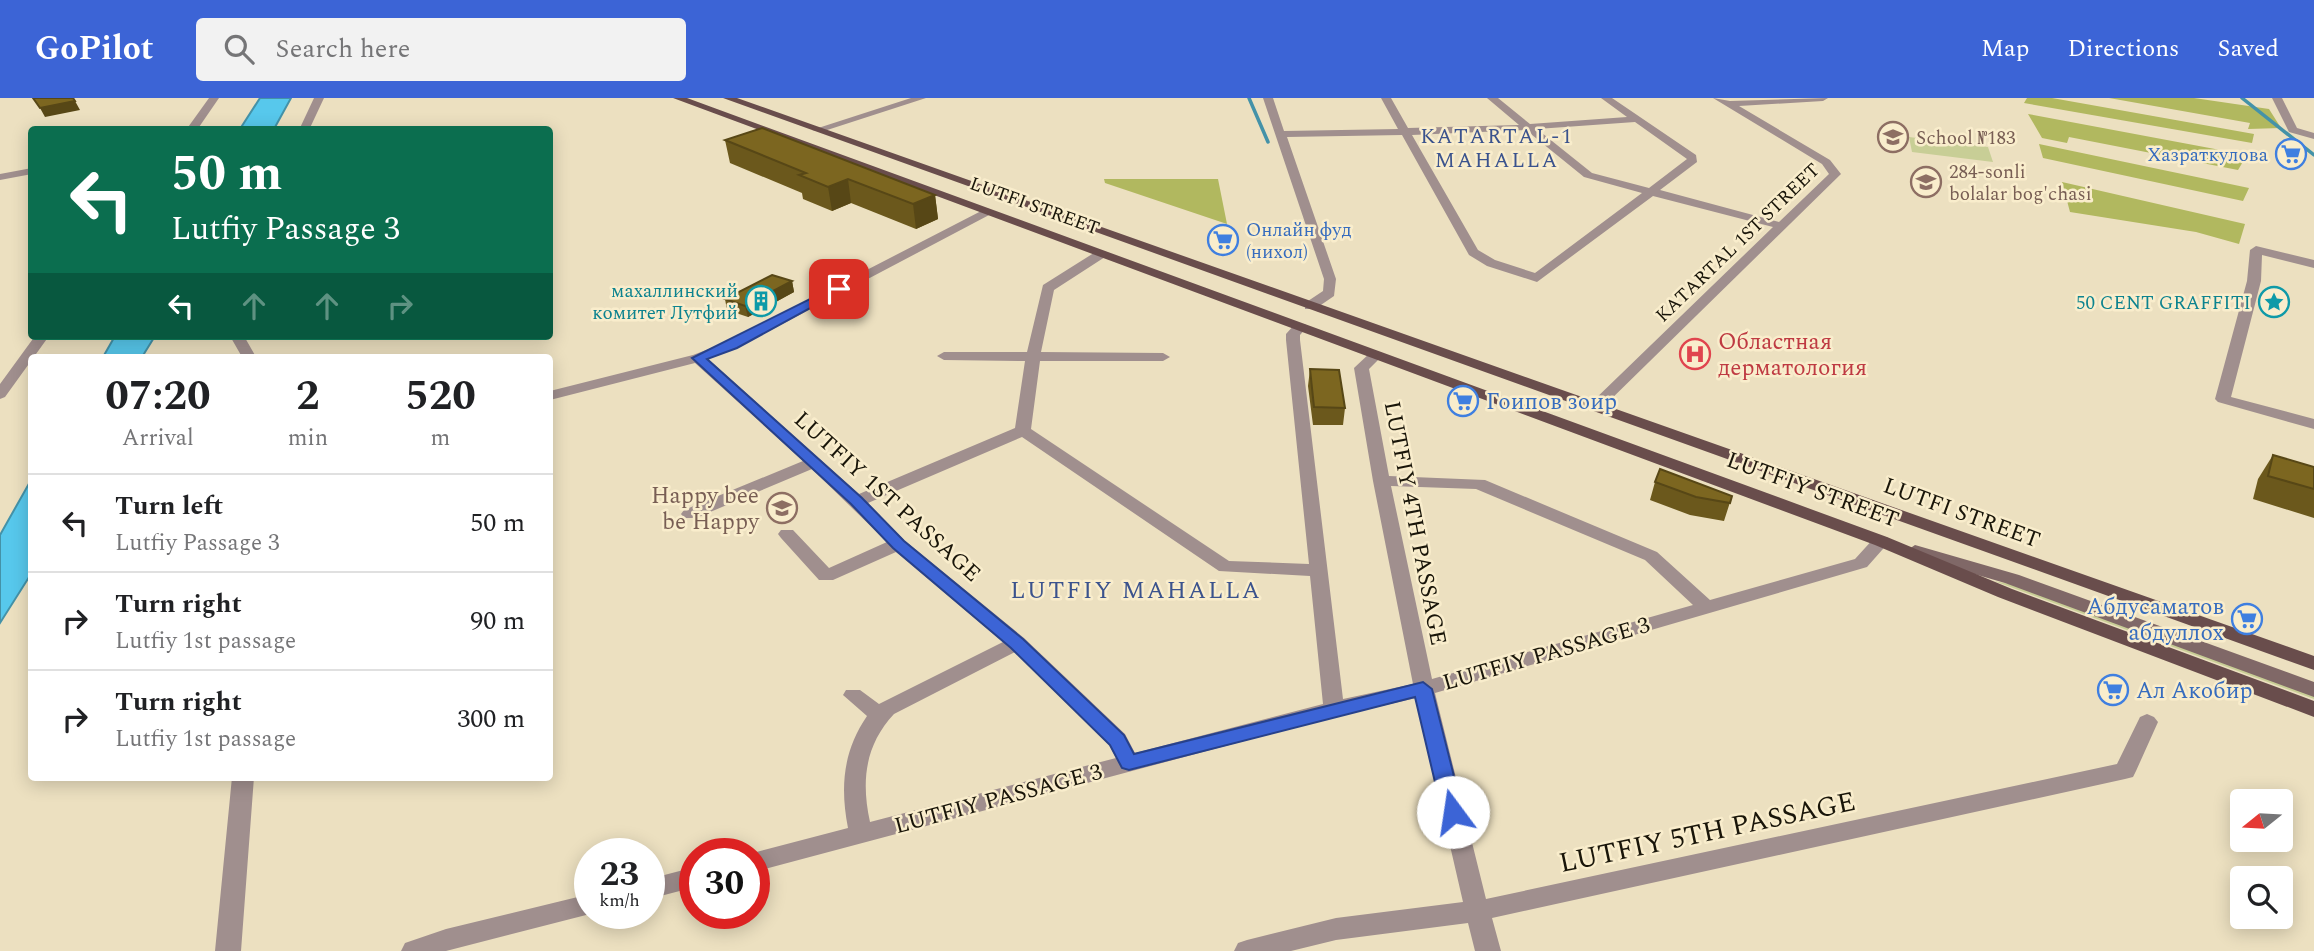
<!DOCTYPE html>
<html lang="en">
<head>
<meta charset="utf-8">
<style>
  body { margin:0; font-family:Spectral,serif; background:#f2f2f2; color:#202124; height:100vh; display:flex; flex-direction:column; font-size:26px; white-space:nowrap }
  * { box-sizing:border-box; margin:0 }
  p { font-size:23px; color:#757577 }
  .icon { flex:none; width:38px; height:38px; fill:none; stroke:currentColor; stroke-width:2; stroke-linecap:round; stroke-linejoin:round }
  .map { position:relative; flex:1; overflow:hidden }
  .side { position:absolute; left:28px; top:256px; width:525px; height:427px; display:flex; flex-direction:column; background:#fff; border-radius:7px; box-shadow:0 4px 18px #0003 }
  .side>* { flex:none }
  .guide { position:absolute; left:28px; top:28px; width:525px; height:214px; border-radius:7px; box-shadow:0 4px 18px #0003; background:#0b6e4f; color:#fff; overflow:hidden }
  .needle { width:46px; rotate:252deg }
  .buttons { position:absolute; left:2230px; top:691px; display:grid; gap:14px }
  .buttons a { display:grid; place-items:center; width:63px; height:63px; border-radius:7px; background:#fff; box-shadow:0 4px 18px #0003; font-size:35px }
  .speed { position:absolute; left:574px; top:740px; display:flex; gap:14px; font-size:35px; font-weight:700; text-align:center }
  .speed>* { display:grid; place-content:center; width:91px; height:91px; border-radius:50%; background:#fff; box-shadow:0 4px 18px #0003; line-height:1 }
  .speed small { font-size:18px; font-weight:400 }
  .speed .limit { border:10px solid #d22; background:#fff; color:#111 }
  .pin { position:absolute; display:grid; place-items:center; width:60px; height:60px; color:#fff; margin:-30px; border-radius:14px; box-shadow:0 4px 10px #0006 }
  .me { position:absolute; width:77px; margin:-38px; rotate:346deg; stroke-linejoin:round; filter:drop-shadow(0 0 5px #0008) }
  .turn { display:flex; align-items:center; gap:24px; height:147px; padding:0 28px; font-size:32px }
  .turn .icon { width:91px; height:91px; stroke-width:2.5 }
  .turn b { display:block; font-size:49px; line-height:60px }
  .lanes { display:flex; align-items:center; height:66px; padding:0 28px; background:#0003; justify-content:center; gap:35px; direction:ltr }
  .lanes .off { opacity:.35 }
  .eta { display:flex; justify-content:space-evenly; align-items:center; height:119px; text-align:center }
  .eta b { font-size:42px; font-weight:700; line-height:49px }
  ul { padding:0; list-style:none }
  li { display:flex; align-items:center; gap:21px; height:98px; padding:0 28px; border-top:2px solid #e0e0e0 }
  li div { flex:1 }
  li b { display:block; font-size:26px }
  li em { font-style:normal }
  header { display:flex; align-items:center; gap:42px; box-sizing:border-box; height:98px; padding:0 35px; background:#3c64d6; color:#fff }
  header strong { font-size:33px }
  nav { display:flex; gap:38px; margin-inline-start:auto; font-size:24px }
  .search { width:490px; height:63px; background:#f2f2f2; display:flex; align-items:center; gap:18px; box-sizing:border-box; padding:0 24px; border-radius:7px; color:#757577; font-size:26px }
  .map>svg:first-child { display:block }
</style>
</head>
<body>
<header>
<strong>GoPilot</strong>
<div class="search"><svg class="icon" aria-label="search" viewBox="0 0 24 24"><circle cx="10" cy="10" r="6"/><path d="M15 15l6 6"/></svg>Search here</div>
<nav><a>Map</a><a>Directions</a><a>Saved</a></nav>
</header>
<div class="map">
<svg width="2314" height="853" viewBox="0 0 2314 853">
  <rect width="100%" height="100%" fill="#ece0c0"/>
  <!-- green -->
  <path fill="#c8ce96" d="M1909,39L1988,49L1993,64L1912,54Z
    M1994,483L2015,487L2314,597V601Z"/>
  <!-- forest -->
  <path fill="#b1b85f" d="M2027,0H2052L2254,36L2252,45L2024,5Z
    M2109,0H2194L2269,11L2281,30L2248,31L2250,25Z
    M2028,16L2247,57L2238,72L2069,39L2067,45L2042,40Z
    M2039,46L2249,90L2243,103L2043,60Z
    M1104,81H1218L1227,126L1105,85Z
    M2062,84L2245,126L2239,146L2196,134L2070,114Z"/>
  <!-- water -->
  <path fill="#57c8ec" stroke="#4492a8" stroke-width="2" d="M260,0H291L274,31H240Z
    M115,238H155L142,259H103Z
    M31,382V476L0,525V437Z"/>
  <g fill="none" stroke-linecap="round" stroke-linejoin="round">
    <!-- stream -->
    <path stroke="#4492a8" stroke-width="3.5" d="M1249,0L1268,44
      M2242,0L2314,57"/>
    <!-- minor -->
    <path fill="#a08f8e" fill-rule="evenodd" d="M911,0H926L821,34L812,32Z
      M1263,0H1273L1284,33L1398,31L1381,0H1391L1408,30L1519,27L1487,0H1498L1530,26L1627,19L1601,0H1612L1696,57L1697,64L1660,92L1779,124L1829,76L1822,66L1713,0L1730,3L1828,0L1823,3L1739,8L1830,62L1841,76L1600,312H1590L1587,309L1590,306L1773,129L1653,98L1537,184L1487,168L1469,157L1402,37L1287,39L1336,181L1334,198L1315,211H1305V205L1323,193L1324,181ZM1635,24L1687,61L1649,90L1592,75L1537,31ZM1526,32L1584,79L1642,95L1535,175L1495,162L1478,152L1412,37Z
      M2272,0H2282L2297,30L2314,35V41L2289,34Z
      M32,70V76L0,82V76Z
      M987,110L993,114L991,116L737,250L708,261L859,396L1015,330L1025,263L944,262L937,258L944,254H1027L1043,187L1097,153H1105V159L1054,192L1041,254L1163,255L1170,259L1163,263H1040L1031,331L1229,463L1309,466L1286,242V236L1295,226H1305L1307,229L1300,237V242L1343,601L1413,586L1373,383L1354,270L1371,254H1381L1383,257L1369,271L1389,378L1485,382L1657,454L1710,502L1855,461L1875,439H1887L1890,443L1867,469L1435,595L1486,801L2117,666L2140,619L2147,616L2154,619L2158,624L2136,673L2133,679L2125,681L1492,820L1501,853H1475L1468,825L1336,842L1291,853H1234L1238,845L1247,842L1336,820L1463,804L1416,600L1334,619L754,774V756H749L848,730C840,689 843,653 867,618L843,597L846,592H860L879,606L1003,544L896,454L833,482H819L781,440L778,436L781,432H793L829,470L887,444L812,371L696,420H684L681,416L684,412L803,363L695,265L550,302V293L693,257L727,244ZM1022,339L1219,473L1310,478L1323,606L1135,655L1125,636L1024,540L904,442L868,405ZM1391,388L1476,391L1645,462L1693,507L1432,581ZM1015,554L1109,647L1116,660L870,724C861,683 865,647 894,616Z
      M2256,148L2314,162V170L2262,157L2261,183L2231,299L2314,321V331L2218,304L2215,301L2247,183L2250,152Z
      M695,769V789L649,801V781Z
      M590,796V816H592H590L446,853H401L405,845L446,831Z"/>
    <!-- tertiary -->
    <path fill="#a08f8e" fill-rule="evenodd" d="M209,0H219L197,32H186Z
      M314,0H324L309,32H299Z
      M35,238H49L5,299L0,301V286Z
      M230,238H244L256,259H242Z
      M232,679H254L241,853H215Z"/>
    <!-- secondary -->
    <path fill="#806867" fill-rule="evenodd" d="M1915,447L2019,477L2314,584V599L2005,485L1909,457L1906,453Z"/>
    <!-- primary -->
    <path fill="#694d4c" fill-rule="evenodd" d="M673,0H687L1887,439L2012,491L2314,603V619L1998,499L1875,447Z
      M723,0H737L2314,558V572Z"/>
  </g>
  <!-- wall -->
  <path fill="#6b581c" d="M725,42L935,97L938,121L916,131L851,105L832,113L803,101L802,95L730,65Z
    M792,183L794,194L748,219L727,212L725,201Z
    M1310,271L1345,310L1343,327H1313L1308,288Z
    M2273,357L2314,369V420L2253,401L2258,381Z
    M1655,384L1732,398L1724,423L1690,417L1650,402Z"/>
  <!-- shaded-wall -->
  <path fill="#574716" d="M75,3L80,12L45,19L40,10Z
    M848,81L851,105L832,113L828,89Z
    M935,97L938,121L916,131L913,106Z
    M792,183L794,194L748,219L745,208Z"/>
  <!-- building -->
  <path fill="#7c6620" stroke="#574716" stroke-width="2" d="M33,0H73L75,3L40,10Z
    M762,30L935,97L913,106L848,81L828,89L799,77L806,75L725,42Z
    M772,177L792,183L745,208L725,201Z
    M1310,271L1339,272L1345,310L1314,309Z
    M2273,357L2314,369V391L2268,378Z
    M1660,371L1732,398L1730,405L1696,399L1655,384Z"/>
  <!-- route -->
  <path fill="#3c64d6" stroke="#27418b" stroke-width="2" d="M834,189L845,191L737,250L707,261L862,400L904,443L1023,541L1124,637L1134,656L1423,584L1432,591L1463,714L1460,720H1445L1442,714L1415,599L1129,672L1122,670L1110,647L1011,550L893,450L851,406L692,260Z"/>
  <!-- icons -->
  <defs>
    <g id="school-ring" transform="scale(1.575)"><circle r="9.5" fill="#f9edcc" stroke="#8d6e63" stroke-width="1.5"/><path d="M0-5L7-2L0 1L-7-2ZM-4 1L0 2.5L4 1V4Q0 6-4 4Z" fill="#8d6e63"/></g>
    <g id="supermarket-ring" transform="scale(1.575)"><circle r="9.5" fill="#f9edcc" stroke="#3f7fe0" stroke-width="1.5"/><path d="M-6-5.5h2.5l.6 2H6L4.5 2H-2.5L-4.4-4H-6ZM-1.5 3.2a1.3 1.3 0 1 0 .1 0ZM3 3.2a1.3 1.3 0 1 0 .1 0Z" fill="#3f7fe0"/></g>
    <g id="building-ring" transform="scale(1.575)"><circle r="9.5" fill="#f9edcc" stroke="#0f9aa8" stroke-width="1.5"/><path d="M-4-6H4V6H1V3H-1V6H-4ZM-2.5-4.3h1.7v1.8h-1.7ZM.8-4.3h1.7v1.8H.8ZM-2.5-1h1.7V.8h-1.7ZM.8-1h1.7V.8H.8Z" fill="#0f9aa8"/></g>
    <g id="sight-ring" transform="scale(1.575)"><circle r="9.5" fill="#f9edcc" stroke="#0f9aa8" stroke-width="1.5"/><path d="M0-6L1.8-2.2L6-1.7L2.9 1.2L3.7 5.4L0 3.3L-3.7 5.4L-2.9 1.2L-6-1.7L-1.8-2.2Z" fill="#0f9aa8"/></g>
    <g id="hospital-ring" transform="scale(1.575)"><circle r="9.5" fill="#f9edcc" stroke="#e0444e" stroke-width="1.5"/><path d="M-5-5h3v3.5h4V-5h3V5h-3V1.5h-4V5h-3Z" fill="#e0444e"/></g>
  </defs>
  <g fill-rule="evenodd">
    <use href="#school-ring" x="1893" y="39"/>
    <use href="#supermarket-ring" x="2291" y="56"/>
    <use href="#school-ring" x="1926" y="84"/>
    <use href="#supermarket-ring" x="1223" y="142"/>
    <use href="#building-ring" x="761" y="203"/>
    <use href="#sight-ring" x="2274" y="204"/>
    <use href="#hospital-ring" x="1695" y="256"/>
    <use href="#supermarket-ring" x="1463" y="303"/>
    <use href="#school-ring" x="782" y="410"/>
    <use href="#supermarket-ring" x="2247" y="521"/>
    <use href="#supermarket-ring" x="2113" y="592"/>
  </g>
  <g text-anchor="middle" stroke-width="5" stroke-linejoin="round" paint-order="stroke">
    <!-- far-education labels -->
    <g font-size="19" fill="#785e54" stroke="#f9edcc" text-anchor="start">
      <text x="1916" y="46">School №183</text>
      <text x="1949" y="80">284-sonli<tspan x="1949" dy="22">bolalar bog'chasi</tspan></text>
    </g>
    <!-- far-shop labels -->
    <g font-size="19" fill="#366cbe" stroke="#f9edcc" text-anchor="end">
      <text x="2268" y="63">Хазраткулова</text>
      <text x="1246" y="138" text-anchor="start">Онлайн фуд<tspan x="1246" dy="22">(нихол)</tspan></text>
    </g>
    <!-- far-street labels -->
    <g font-size="19" fill="#191509" stroke="#f9edcc">
      <text transform="translate(1035 107) rotate(20)" y="7">LUTFI STREET</text>
      <text transform="translate(1737 144) rotate(-44)" y="7">KATARTAL 1ST STREET</text>
    </g>
    <!-- far-culture labels -->
    <g font-size="19" fill="#0d838f" stroke="#f9edcc" text-anchor="end">
      <text x="738" y="199">махаллинский<tspan x="738" dy="22">комитет Лутфий</tspan></text>
      <text x="2251" y="211">50 CENT GRAFFITI</text>
    </g>
    <!-- far-neighbourhood labels -->
    <g font-size="21" letter-spacing="2" fill="#3b538d" stroke="#f9edcc">
      <text x="1497" y="45">KATARTAL-1<tspan x="1497" dy="24">MAHALLA</tspan></text>
    </g>
    <!-- health labels -->
    <g font-size="23" fill="#be3a42" stroke="#f9edcc" text-anchor="start">
      <text x="1718" y="251">Областная<tspan x="1718" dy="26">дерматология</tspan></text>
    </g>
    <!-- shop labels -->
    <g font-size="23" fill="#366cbe" stroke="#f9edcc" text-anchor="start">
      <text x="1486" y="311">Гоипов зоир</text>
      <text x="2224" y="516" text-anchor="end">Абдусаматов<tspan x="2224" dy="26">абдуллох</tspan></text>
      <text x="2136" y="600">Ал Акобир</text>
    </g>
    <!-- street labels -->
    <g font-size="23" fill="#191509" stroke="#f9edcc">
      <text transform="translate(1813 391) rotate(20)" y="8">LUTFIY STREET</text>
      <text transform="translate(888 398) rotate(42)" y="8">LUTFIY 1ST PASSAGE</text>
      <text transform="translate(1962 414) rotate(20)" y="8">LUTFI STREET</text>
      <text transform="translate(1416 425) rotate(79)" y="8">LUTFIY 4TH PASSAGE</text>
      <text transform="translate(1546 555) rotate(-16)" y="8">LUTFIY PASSAGE 3</text>
      <text transform="translate(998 700) rotate(-15)" y="8">LUTFIY PASSAGE 3</text>
    </g>
    <!-- education labels -->
    <g font-size="23" fill="#785e54" stroke="#f9edcc" text-anchor="end">
      <text x="759" y="405">Happy bee<tspan x="759" dy="26">be Happy</tspan></text>
    </g>
    <!-- neighbourhood labels -->
    <g font-size="24" letter-spacing="2" fill="#3b538d" stroke="#f9edcc">
      <text x="1136" y="500">LUTFIY MAHALLA</text>
    </g>
    <!-- near-street labels -->
    <g font-size="28" fill="#191509" stroke="#f9edcc">
      <text transform="translate(1707 733) rotate(-12)" y="10">LUTFIY 5TH PASSAGE</text>
    </g>
  </g>
</svg>
<div class="buttons">
<a><svg class="needle" viewBox="-14 -14 28 28"><path d="M0-13l5 13h-10z" fill="#e53935"/><path d="M0 13l5-13h-10z" fill="#757577"/></svg></a>
<a><svg class="icon" aria-label="search" viewBox="0 0 24 24"><circle cx="10" cy="10" r="6"/><path d="M15 15l6 6"/></svg></a>
</div>
<div class="speed"><div>23<small>km/h</small></div><div class="limit">30</div></div>
<div class="pin" style="left:839px;top:191px;background:#d93025"><svg class="icon" aria-label="arrive" viewBox="0 0 24 24"><path d="M6 21V4h12l-3 4 3 4H6"/></svg></div>
<svg class="me" style="left:1453px;top:714px" viewBox="-20 -20 40 40"><circle r="19" fill="#fff"/><path d="M0-13L10 11 0 6-10 11z" fill="#3c64d6"/></svg>
<div class="guide">
<div class="turn"><svg class="icon" aria-label="left" viewBox="0 0 24 24"><path d="M17 20v-9H6M10 6l-5 5 5 5"/></svg><div><b>50 m</b>Lutfiy Passage 3</div></div>
<div class="lanes"><svg class="icon" aria-label="left" viewBox="0 0 24 24"><path d="M17 20v-9H6M10 6l-5 5 5 5"/></svg><svg class="icon off" aria-label="ahead" viewBox="0 0 24 24"><path d="M12 20V5M6 11l6-6 6 6"/></svg><svg class="icon off" aria-label="ahead" viewBox="0 0 24 24"><path d="M12 20V5M6 11l6-6 6 6"/></svg><svg class="icon off" aria-label="right" viewBox="0 0 24 24"><path d="M7 20v-9h11M14 6l5 5-5 5"/></svg></div>
</div>
<section class="side">
<div class="eta">
<div><b>07:20</b><p>Arrival</p></div>
<div><b>2</b><p>min</p></div>
<div><b>520</b><p>m</p></div>
</div>
<ul>
<li><svg class="icon" aria-label="left" viewBox="0 0 24 24"><path d="M17 20v-9H6M10 6l-5 5 5 5"/></svg><div><b>Turn left</b><p>Lutfiy Passage 3</p></div><em>50 m</em></li>
<li><svg class="icon" aria-label="right" viewBox="0 0 24 24"><path d="M7 20v-9h11M14 6l5 5-5 5"/></svg><div><b>Turn right</b><p>Lutfiy 1st passage</p></div><em>90 m</em></li>
<li><svg class="icon" aria-label="right" viewBox="0 0 24 24"><path d="M7 20v-9h11M14 6l5 5-5 5"/></svg><div><b>Turn right</b><p>Lutfiy 1st passage</p></div><em>300 m</em></li>
</ul>
</section>
</div>
</body>
</html>
